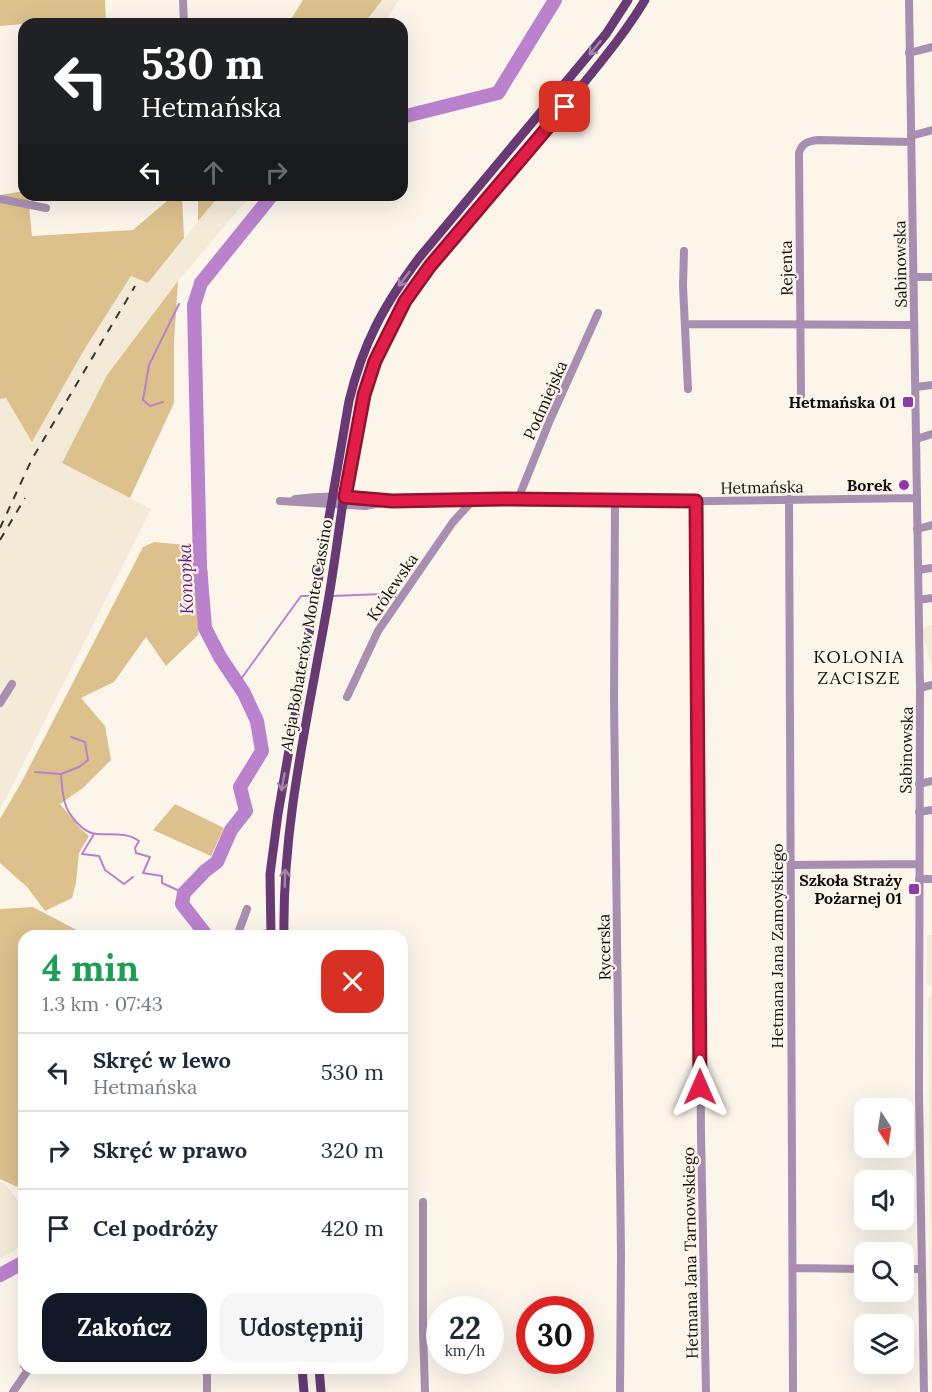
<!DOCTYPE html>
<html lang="pl">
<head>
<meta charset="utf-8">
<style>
  body { margin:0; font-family:Lora,serif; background:#f6f6f7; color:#1f2937; height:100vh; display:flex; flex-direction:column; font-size:22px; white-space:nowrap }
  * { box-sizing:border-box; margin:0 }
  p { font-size:20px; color:#747a83 }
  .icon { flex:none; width:33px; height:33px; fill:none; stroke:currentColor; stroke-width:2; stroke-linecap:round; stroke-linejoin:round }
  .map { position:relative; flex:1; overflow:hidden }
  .side { position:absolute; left:18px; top:930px; width:390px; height:444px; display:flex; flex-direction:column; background:#fff; border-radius:18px; box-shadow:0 6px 24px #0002 }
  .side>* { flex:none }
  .hud { position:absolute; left:18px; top:18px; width:390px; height:183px; border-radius:18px; box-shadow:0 6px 24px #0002; background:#202124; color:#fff; overflow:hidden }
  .needle { width:39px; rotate:168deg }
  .controls { position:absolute; left:854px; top:1098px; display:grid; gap:12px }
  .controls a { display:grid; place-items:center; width:60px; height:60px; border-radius:12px; background:#fff; box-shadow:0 6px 24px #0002; font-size:30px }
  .speed { position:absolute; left:426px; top:1296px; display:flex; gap:12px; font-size:30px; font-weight:700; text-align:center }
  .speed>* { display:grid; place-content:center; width:78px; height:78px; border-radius:50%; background:#fff; box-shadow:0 6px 24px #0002; line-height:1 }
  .speed small { font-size:15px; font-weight:400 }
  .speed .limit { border:9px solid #d22; background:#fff; color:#111 }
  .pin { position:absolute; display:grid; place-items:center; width:51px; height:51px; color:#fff; margin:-26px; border-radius:12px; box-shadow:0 3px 9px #0006 }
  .me { position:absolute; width:66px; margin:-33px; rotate:0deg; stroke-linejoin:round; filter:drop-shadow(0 0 4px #0008) }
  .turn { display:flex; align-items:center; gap:21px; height:126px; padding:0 24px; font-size:27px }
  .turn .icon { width:78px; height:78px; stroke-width:2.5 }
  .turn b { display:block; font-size:42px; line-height:51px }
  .lanes { display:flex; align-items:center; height:57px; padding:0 24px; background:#0003; justify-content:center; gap:30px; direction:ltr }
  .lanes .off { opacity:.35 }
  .round { display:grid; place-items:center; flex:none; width:63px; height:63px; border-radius:18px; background:#f6f6f7 }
  .headline { display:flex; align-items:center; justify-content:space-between; height:102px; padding:0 24px }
  h1 { font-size:36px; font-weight:700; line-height:45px; color:#1e9e55 }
  .button { display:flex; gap:12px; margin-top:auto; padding:12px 24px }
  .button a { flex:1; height:69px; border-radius:18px; background:#111827; color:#fff; font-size:24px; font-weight:700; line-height:69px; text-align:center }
  .button a+a { background:#f6f6f7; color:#1f2937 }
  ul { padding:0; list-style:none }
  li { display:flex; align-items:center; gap:18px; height:78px; padding:0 24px; border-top:2px solid #e0e1e3 }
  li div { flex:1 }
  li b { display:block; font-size:22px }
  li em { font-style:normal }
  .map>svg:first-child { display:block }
</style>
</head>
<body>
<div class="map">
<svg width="932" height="1392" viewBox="0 0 932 1392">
  <rect width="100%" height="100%" fill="#fbf5ea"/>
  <!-- built -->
  <path fill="#f3ead8" d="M382,0H399L383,24H364Z
    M220,195H251L178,281L107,375L62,463L151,509L0,810V399L6,398L32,442L84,350L131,276L148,283Z
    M932,625V668L921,628Z
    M927,935H932V987L927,983Z
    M932,991V1385L928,998L932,994Z
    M0,1182L5,1184L24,1208V1245L0,1259Z"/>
  <!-- green -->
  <path fill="#ddc18c" d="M0,0H105L106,24H24V41L23,24L0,26Z
    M303,0H382L364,24H288Z
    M24,191V195H28L32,236L133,230L174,195H182L184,238L148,283L131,276L84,350L32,442L6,398L0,399V195Z
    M198,195H220L198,221Z
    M178,281L174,342V403L130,498L62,463L107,375Z
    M154,542L185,545L208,572L198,635L166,666L146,637L114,682L81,698L105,726L111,760L83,788L60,804L80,828L89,836L79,853L76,883L72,898L45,911L27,887L0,863V819L21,783L143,547Z
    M175,804L224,828L211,856L153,830Z
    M33,907L88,936H24V1190L0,1179V909Z"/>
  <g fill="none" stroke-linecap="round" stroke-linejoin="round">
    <!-- stream -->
    <path stroke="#ba81cd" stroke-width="2" d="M163,402L150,406L143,400L149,365L179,304
      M332,596L383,594L395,597
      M238,683L301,596H311
      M71,737L85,742L88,760L79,767L61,774C62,783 62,794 65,803C68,815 84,834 97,834C112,835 126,832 139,841L135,848L136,853L150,857L143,873L162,876V883L184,893
      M35,772L61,774
      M94,834L82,854L99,856L105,870L124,884L133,877"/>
    <!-- river -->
    <path stroke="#ba81cd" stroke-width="14" d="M402,117L498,93L555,0
      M207,936L182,904L184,893L205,871L217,862L231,830L246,811L240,787L262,751L257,721L244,693L220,657L205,628L200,566L194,305L201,283L272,195
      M0,1275L24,1262"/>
    <!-- minor -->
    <path stroke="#a88fb1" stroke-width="8" d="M183,0L184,24
      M909,0L920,688L919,1093L924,1392
      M909,53L932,47
      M911,136L932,130
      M0,199L46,208
      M684,251L683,286L688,389
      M913,277H932
      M685,324L914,325
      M916,387L932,385
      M801,399L799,153C802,143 808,141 818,140L911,142
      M916,439L932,434
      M295,499C324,495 353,496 381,500
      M518,499L550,420L598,313
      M789,499L793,1392
      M280,501L365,506L392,501L431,500L503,499L641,502L917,498
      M615,501L614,699L621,1254L620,1392
      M696,501L701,1134L706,1392
      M917,529L932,525
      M918,570L932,568
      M919,600L932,598
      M920,688L932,685
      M347,697L378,631L453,522L473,500
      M0,703L12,684
      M919,784L932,781
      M919,812L932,810
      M791,865L919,864
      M919,879H932
      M237,936L247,909
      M240,936L271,933
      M423,1202V1329L425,1392
      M793,1268L864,1269
      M903,1269H922
      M24,1355V1365
      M13,1392L28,1370L26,1368
      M207,1392V1368"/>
    <!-- major -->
    <path stroke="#673a75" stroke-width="9" d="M271,936L270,874L278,814L349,401C363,343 384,305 419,258L606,34L628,0
      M284,936C282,821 310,709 329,596C346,497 350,388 405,301C424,270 449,243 473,215C510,172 548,129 583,84C605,57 627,30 645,0
      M302,1368L304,1392
      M319,1368L321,1392"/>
    <!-- rail -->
    <path stroke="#3b3834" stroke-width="2" stroke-dasharray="8 8" stroke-linecap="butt" d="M0,528L32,459L135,286
      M0,540L25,498"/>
  </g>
  <!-- one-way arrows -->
  <defs><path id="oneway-shaft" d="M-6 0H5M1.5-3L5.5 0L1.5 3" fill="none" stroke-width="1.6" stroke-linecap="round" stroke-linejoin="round" transform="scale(1.5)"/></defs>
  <g stroke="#a285a4">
    <use href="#oneway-shaft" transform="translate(595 48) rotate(129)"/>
    <use href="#oneway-shaft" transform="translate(404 279) rotate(127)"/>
    <use href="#oneway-shaft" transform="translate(283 782) rotate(100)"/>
    <use href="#oneway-shaft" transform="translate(285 878) rotate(-88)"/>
  </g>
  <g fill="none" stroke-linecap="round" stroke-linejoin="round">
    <!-- route casing -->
    <g stroke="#92132f" stroke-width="15">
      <path id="route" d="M565,107L430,266L405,301L375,361L364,395L345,497L392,501L503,499L696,501L700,1087"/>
    </g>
    <!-- route -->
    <use href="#route" stroke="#e11d48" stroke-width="10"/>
  </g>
  <!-- markers -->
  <g fill="#8d39a7" stroke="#fbf5ea" stroke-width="2">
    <rect x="902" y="396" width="12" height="12" rx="3"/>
    <circle cx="904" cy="485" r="6"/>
    <rect x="908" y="883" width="12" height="12" rx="3"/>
  </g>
  <g text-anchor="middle" stroke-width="4.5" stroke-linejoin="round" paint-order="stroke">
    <!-- street labels -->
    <g font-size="16" fill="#100e0b" stroke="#fbf5ea">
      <text transform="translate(900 264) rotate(-91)" y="6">Sabinowska</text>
      <text transform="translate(786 268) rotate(-91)" y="6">Rejenta</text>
      <text transform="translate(545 400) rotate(-66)" y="6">Podmiejska</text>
      <text transform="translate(762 487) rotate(-1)" y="6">Hetmańska</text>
      <text transform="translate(392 587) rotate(-56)" y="6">Królewska</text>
      <text transform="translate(306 635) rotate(-80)" y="6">Aleja Bohaterów Monte Cassino</text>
      <text transform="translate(906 750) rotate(-89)" y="6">Sabinowska</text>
      <text transform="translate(777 946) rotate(-90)" y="6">Hetmana Jana Zamoyskiego</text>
      <text transform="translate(604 947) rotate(-91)" y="6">Rycerska</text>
      <text transform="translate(690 1253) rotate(-91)" y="6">Hetmana Jana Tarnowskiego</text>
    </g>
    <!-- poi labels -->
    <g font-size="16" font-weight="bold" fill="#100e0b" stroke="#fbf5ea" text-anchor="end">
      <text x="896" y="408">Hetmańska 01</text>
      <text x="892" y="491">Borek</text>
      <text x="902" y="886">Szkoła Straży<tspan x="902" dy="18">Pożarnej 01</tspan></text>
    </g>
    <!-- water labels -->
    <g font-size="18" font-style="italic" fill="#67207c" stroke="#fbf5ea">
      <text transform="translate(186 579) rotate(-92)" y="6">Konopka</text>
    </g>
    <!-- neighbourhood labels -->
    <g font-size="18" letter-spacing="1.5" fill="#100e0b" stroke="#fbf5ea">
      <text x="859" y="663">KOLONIA<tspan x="859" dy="21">ZACISZE</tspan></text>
    </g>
  </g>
</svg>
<div class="controls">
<a><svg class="needle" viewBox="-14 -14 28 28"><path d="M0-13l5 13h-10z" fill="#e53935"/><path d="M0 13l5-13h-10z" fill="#747a83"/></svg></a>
<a><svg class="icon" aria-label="sound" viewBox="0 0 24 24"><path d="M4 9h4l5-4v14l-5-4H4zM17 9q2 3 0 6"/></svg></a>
<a><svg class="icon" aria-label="search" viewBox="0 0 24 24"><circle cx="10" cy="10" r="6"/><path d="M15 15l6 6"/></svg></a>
<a><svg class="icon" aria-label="layers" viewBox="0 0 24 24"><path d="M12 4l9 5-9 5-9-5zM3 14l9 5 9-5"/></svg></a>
</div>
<div class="speed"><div>22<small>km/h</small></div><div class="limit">30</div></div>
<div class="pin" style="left:565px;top:107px;background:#d93025"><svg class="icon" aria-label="arrive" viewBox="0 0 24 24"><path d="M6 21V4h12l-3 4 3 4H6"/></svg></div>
<svg class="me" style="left:700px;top:1087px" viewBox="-20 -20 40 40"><path d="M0-17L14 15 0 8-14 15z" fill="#e11d48" stroke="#fff" stroke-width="4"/></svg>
<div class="hud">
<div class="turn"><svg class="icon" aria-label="left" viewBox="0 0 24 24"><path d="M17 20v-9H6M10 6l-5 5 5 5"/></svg><div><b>530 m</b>Hetmańska</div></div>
<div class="lanes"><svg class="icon" aria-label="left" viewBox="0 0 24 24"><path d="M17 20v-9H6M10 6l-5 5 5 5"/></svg><svg class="icon off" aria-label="ahead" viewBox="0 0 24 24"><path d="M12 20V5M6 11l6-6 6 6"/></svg><svg class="icon off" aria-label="right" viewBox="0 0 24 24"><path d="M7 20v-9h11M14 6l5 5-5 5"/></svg></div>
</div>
<section class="side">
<div class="headline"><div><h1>4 min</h1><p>1.3 km · 07:43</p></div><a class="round" style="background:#d93025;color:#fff"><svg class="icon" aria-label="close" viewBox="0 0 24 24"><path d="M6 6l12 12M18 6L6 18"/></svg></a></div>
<ul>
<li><svg class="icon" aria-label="left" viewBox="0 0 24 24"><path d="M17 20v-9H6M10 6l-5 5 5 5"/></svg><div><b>Skręć w lewo</b><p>Hetmańska</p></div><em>530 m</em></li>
<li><svg class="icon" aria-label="right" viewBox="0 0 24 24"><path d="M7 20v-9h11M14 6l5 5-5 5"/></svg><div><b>Skręć w prawo</b></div><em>320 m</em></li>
<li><svg class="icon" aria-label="arrive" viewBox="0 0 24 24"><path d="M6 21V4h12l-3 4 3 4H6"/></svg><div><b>Cel podróży</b></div><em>420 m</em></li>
</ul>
<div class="button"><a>Zakończ</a><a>Udostępnij</a></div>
</section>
</div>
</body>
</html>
